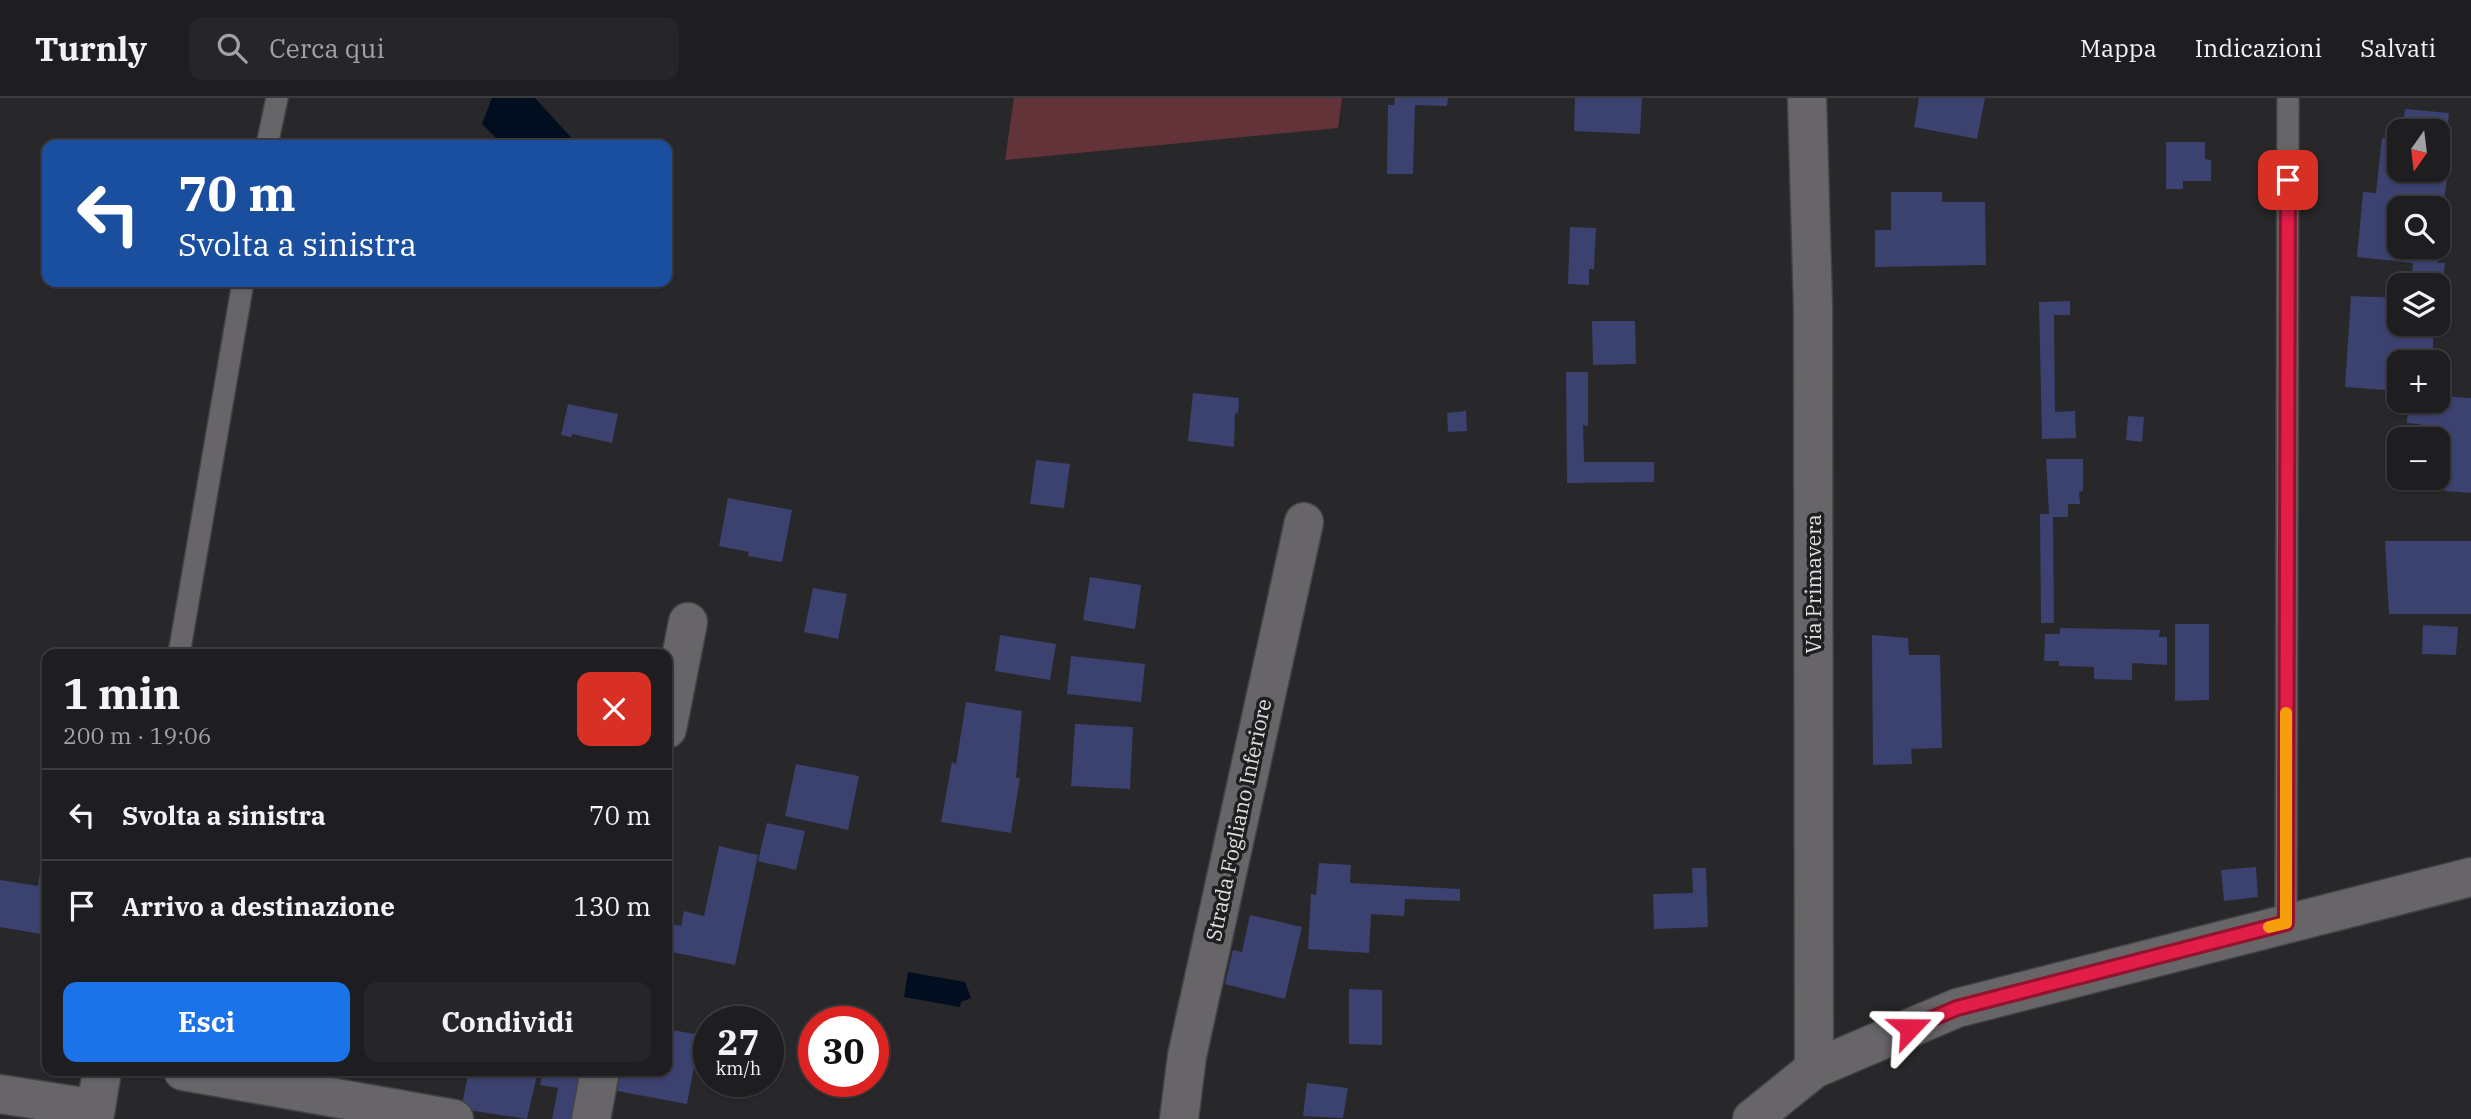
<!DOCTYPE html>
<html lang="it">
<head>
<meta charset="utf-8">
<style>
  body { margin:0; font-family:"IBM Plex Serif",serif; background:#262629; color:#f1f3f6; height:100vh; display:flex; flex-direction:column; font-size:26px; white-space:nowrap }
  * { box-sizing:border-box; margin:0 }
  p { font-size:23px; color:#a1a2a5 }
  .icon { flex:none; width:38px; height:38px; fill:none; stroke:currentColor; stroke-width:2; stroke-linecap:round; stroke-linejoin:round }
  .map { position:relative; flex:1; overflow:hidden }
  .side { position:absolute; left:42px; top:551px; width:630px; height:427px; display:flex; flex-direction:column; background:#1e1d20; border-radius:14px; box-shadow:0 2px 5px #0004,0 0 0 2px #3c3b3e }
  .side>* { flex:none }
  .top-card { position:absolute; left:42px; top:42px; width:630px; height:147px; border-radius:14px; box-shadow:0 2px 5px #0004,0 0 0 2px #3c3b3e; background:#1a4fa0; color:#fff; overflow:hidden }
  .needle { width:46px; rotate:194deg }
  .fabs { position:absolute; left:2387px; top:21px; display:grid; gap:14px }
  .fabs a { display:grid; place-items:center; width:63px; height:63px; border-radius:14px; background:#1e1d20; box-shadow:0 2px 5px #0004,0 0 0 2px #3c3b3e; font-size:35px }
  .speed { position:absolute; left:693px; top:908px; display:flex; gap:14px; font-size:35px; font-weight:700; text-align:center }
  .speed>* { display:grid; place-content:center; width:91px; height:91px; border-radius:50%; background:#1e1d20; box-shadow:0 2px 5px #0004,0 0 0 2px #3c3b3e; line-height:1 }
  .speed small { font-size:18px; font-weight:400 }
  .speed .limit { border:10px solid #d22; background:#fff; color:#111 }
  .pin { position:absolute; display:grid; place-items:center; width:60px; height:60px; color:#fff; margin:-30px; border-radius:14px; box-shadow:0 4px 10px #0006 }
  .me { position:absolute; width:77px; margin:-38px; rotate:67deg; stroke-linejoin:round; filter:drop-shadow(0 0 5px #0008) }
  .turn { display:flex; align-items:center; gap:24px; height:147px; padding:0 21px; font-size:32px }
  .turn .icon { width:91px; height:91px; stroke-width:2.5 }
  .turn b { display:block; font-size:49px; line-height:60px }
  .round { display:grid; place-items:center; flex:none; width:74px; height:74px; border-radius:14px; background:#262629 }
  .head { display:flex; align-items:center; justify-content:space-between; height:119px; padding:0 21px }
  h1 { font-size:42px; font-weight:700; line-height:52px }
  .action { display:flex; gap:14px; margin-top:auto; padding:14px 21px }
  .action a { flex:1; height:80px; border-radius:14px; background:#1a73e8; color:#fff; font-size:28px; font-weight:700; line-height:80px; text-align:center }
  .action a+a { background:#262629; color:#f1f3f6 }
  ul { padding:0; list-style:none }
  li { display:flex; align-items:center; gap:21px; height:91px; padding:0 21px; border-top:2px solid #3c3b3e }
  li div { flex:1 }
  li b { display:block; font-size:26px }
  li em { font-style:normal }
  header { display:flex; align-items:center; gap:42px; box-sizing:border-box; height:98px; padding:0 35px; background:#1e1d20; border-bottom:2px solid #3c3b3e }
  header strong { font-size:33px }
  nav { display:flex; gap:38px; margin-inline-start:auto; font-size:24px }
  .search { width:490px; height:63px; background:#262629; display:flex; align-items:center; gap:18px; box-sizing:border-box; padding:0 24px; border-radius:14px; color:#a1a2a5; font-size:26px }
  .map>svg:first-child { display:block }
</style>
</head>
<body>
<header>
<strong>Turnly</strong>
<div class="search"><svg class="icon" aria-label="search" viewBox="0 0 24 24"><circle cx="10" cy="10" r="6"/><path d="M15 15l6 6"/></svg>Cerca qui</div>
<nav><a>Mappa</a><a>Indicazioni</a><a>Salvati</a></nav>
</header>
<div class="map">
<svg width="2471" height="1021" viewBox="0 0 2471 1021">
  <rect width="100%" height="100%" fill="#28272a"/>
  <!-- green -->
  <path fill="#62343a" d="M1014,0H1342L1338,30L1005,62Z"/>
  <!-- water -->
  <path fill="#000e1f" d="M492,0H535L578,47H503L482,26Z
    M908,874L965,884L971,900L961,904L960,909L904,899Z"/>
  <!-- building -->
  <path fill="#3c426f" d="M1395,0H1448L1447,8L1415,7L1413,76H1387L1388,7H1394Z
    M1575,0H1642L1640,36L1574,33Z
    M1919,0H1985L1977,41L1914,29Z
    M2405,11L2449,15L2445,49L2438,48V33H2402Z
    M2382,40L2399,42V72L2448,74L2444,103L2433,102L2432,110H2399V149H2438V134H2441L2438,165H2445L2443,183L2437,182V187H2403L2404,176H2412L2413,165L2357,159L2363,94L2376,95Z
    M2166,44H2205V61L2211,62V83H2183V91H2166Z
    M1891,94H1942V104H1985L1986,167L1875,169V132H1891Z
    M1570,129L1596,130L1594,171H1589V187L1568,186Z
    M2351,198L2399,200V226H2434L2432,264H2399V293L2345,289Z
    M2070,203V217H2054L2055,314L2075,313L2076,340L2042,341L2039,204Z
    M1592,223H1635L1636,266L1593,267Z
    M1566,274H1588V328L1583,327L1584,364H1654V384L1567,385Z
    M1193,295L1239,300L1238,316L1235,315L1234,349L1188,343Z
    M2438,298L2471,300V395L2444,393L2442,339L2420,337V326L2407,325L2408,303H2438Z
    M568,306L618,316L612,345L572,336L571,339L561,337Z
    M1466,313L1467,333L1448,334L1447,315Z
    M2128,318L2144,319L2142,344L2126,342Z
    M2046,361H2083V393L2079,394L2080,406H2068V419H2053L2054,525H2041L2040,416H2049Z
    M1036,362L1070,366L1064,410L1030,406Z
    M728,400L792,412L782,464L748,458L749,454L719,448Z
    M2385,443H2471V516H2389Z
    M1090,479L1141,487L1135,531L1083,522Z
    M813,490L847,496L838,541L804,534Z
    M2175,526H2209V602L2175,603Z
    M2423,527L2458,529L2456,557L2422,556Z
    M2060,530L2160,532L2159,539H2167V567L2132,565V582L2094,581V569L2059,568V563H2044L2045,536H2060Z
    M1000,537L1056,546L1050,582L995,573Z
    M1872,537L1908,540L1909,557H1940L1942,650L1911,651L1912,666L1873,667Z
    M1071,558L1145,566L1141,604L1067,596Z
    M966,604L1022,613L1016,680H1020L1011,735L941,724L952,664L956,666Z
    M1075,626L1133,629L1130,691L1071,688Z
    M796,666L859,678L848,732L785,718Z
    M767,725L805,733L796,772L758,763Z
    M719,748L758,757L735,867L667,853V825L681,828L684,813L704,818Z
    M41,765L47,766V837L0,829V782L38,788Z
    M1319,765L1351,767L1350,785L1460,791V803L1405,801L1404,818L1371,816L1369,855L1308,851L1311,796L1316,797Z
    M2256,769L2258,799L2224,803L2221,772Z
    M1692,770H1706L1708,829L1654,831L1653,796L1693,795Z
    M1250,817L1302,829L1285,901L1225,886L1233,852L1242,854Z
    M1349,891L1382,892V947L1349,946Z
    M667,931L700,937L687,1006L617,993L621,973H667Z
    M469,973H538L527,1021L461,1011Z
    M543,973L588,981L581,1021H552L558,990L540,987Z
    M1307,985L1348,990L1343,1020L1303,1018Z"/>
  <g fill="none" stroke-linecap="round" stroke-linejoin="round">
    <!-- lane casing -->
    <g stroke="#434244" stroke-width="24">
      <path id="lane" d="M267,47L277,0
        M179,556L243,184
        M2286,825L2288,0"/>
    </g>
    <!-- street casing -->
    <g stroke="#434244" stroke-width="41">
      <path id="street" d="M1807,0L1813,209L1814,971
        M667,631L688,524
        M183,973L454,1021
        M0,996L96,1011
        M94,1021L102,973
        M591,1021L600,973
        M1179,1021L1187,958L1304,424
        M1752,1021L1814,971L1957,910L2471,779"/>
    </g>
    <!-- lane -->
    <use href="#lane" stroke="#676568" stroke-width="21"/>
    <!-- street -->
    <use href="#street" stroke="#676568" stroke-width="38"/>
  </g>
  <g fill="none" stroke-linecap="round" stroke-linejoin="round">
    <!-- route casing -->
    <g stroke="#92132f" stroke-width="18">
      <path id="route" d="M1910,930L1957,910L2286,825L2288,82"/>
    </g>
    <!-- route -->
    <use href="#route" stroke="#e11d48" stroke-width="12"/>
    <!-- slow -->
    <path stroke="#f59e0b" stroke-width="12" d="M2269,829L2286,825V615"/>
  </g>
  <g text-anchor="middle" stroke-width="7" stroke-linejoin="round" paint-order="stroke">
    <!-- street labels -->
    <g font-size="21" fill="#e0dfe1" stroke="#1f1e20">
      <text transform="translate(1814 486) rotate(-90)" y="7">Via Primavera</text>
      <text transform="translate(1239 722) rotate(-78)" y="7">Strada Fogliano Inferiore</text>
    </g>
  </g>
</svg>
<div class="fabs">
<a><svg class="needle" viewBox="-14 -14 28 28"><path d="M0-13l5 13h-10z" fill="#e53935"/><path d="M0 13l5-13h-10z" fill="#a1a2a5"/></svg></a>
<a><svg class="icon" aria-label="search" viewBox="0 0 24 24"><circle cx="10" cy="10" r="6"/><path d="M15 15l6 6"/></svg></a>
<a><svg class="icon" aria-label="layers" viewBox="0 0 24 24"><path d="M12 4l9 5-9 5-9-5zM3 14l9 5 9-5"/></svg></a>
<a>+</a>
<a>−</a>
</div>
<div class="speed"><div>27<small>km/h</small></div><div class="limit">30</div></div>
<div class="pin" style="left:2288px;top:82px;background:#d93025"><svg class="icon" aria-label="arrive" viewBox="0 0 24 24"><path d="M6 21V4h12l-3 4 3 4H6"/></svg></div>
<svg class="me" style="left:1910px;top:930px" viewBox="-20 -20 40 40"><path d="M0-17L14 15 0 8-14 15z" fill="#e11d48" stroke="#fff" stroke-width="4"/></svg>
<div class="top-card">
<div class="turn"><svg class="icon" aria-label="left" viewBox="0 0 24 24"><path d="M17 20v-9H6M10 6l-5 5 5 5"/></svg><div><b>70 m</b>Svolta a sinistra</div></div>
</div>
<section class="side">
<div class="head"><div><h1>1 min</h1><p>200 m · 19:06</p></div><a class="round" style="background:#d93025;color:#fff"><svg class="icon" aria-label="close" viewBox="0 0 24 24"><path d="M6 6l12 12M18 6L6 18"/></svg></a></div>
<ul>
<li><svg class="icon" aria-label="left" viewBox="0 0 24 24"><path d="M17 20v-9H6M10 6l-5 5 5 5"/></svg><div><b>Svolta a sinistra</b></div><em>70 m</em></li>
<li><svg class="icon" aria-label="arrive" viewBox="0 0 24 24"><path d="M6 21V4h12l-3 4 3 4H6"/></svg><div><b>Arrivo a destinazione</b></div><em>130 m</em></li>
</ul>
<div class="action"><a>Esci</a><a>Condividi</a></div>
</section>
</div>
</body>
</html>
